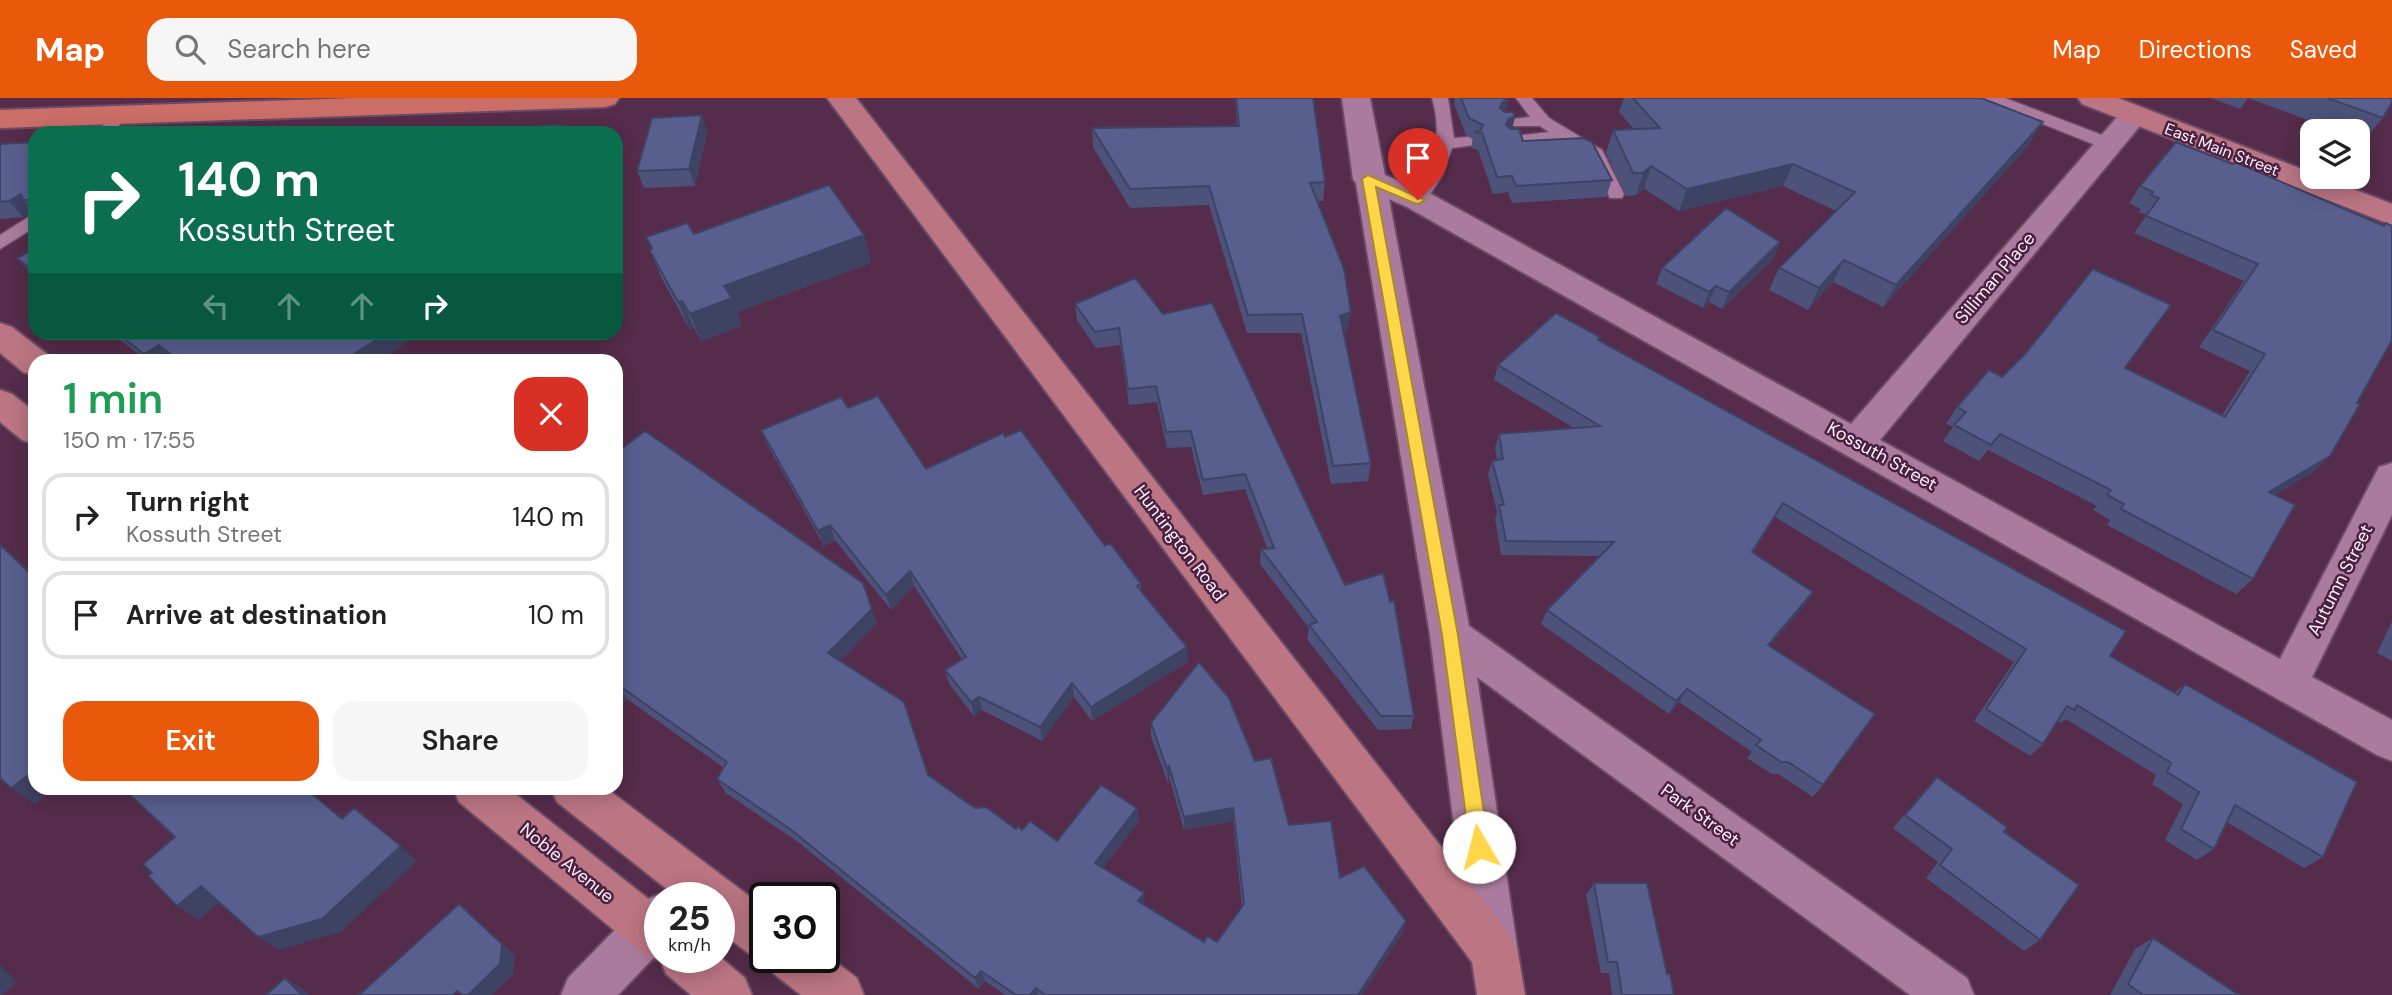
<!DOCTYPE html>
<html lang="en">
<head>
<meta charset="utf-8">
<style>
  body { margin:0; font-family:"DM Sans",sans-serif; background:#f6f6f6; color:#222; height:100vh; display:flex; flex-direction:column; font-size:26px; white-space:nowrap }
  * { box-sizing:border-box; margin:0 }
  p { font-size:23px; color:#767676 }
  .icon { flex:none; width:38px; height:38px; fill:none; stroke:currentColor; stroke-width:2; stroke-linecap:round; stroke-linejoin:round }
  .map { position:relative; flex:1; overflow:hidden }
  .side { position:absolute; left:28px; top:256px; width:595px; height:441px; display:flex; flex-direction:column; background:#fff; border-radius:21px; box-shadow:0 4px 18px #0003 }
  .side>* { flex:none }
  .banner { position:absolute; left:28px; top:28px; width:595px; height:214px; border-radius:21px; box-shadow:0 4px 18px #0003; background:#0b6e4f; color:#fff; overflow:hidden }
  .tools { position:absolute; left:2300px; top:21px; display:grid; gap:14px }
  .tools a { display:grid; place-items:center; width:70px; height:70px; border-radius:14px; background:#fff; box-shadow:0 4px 18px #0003; font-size:35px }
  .speed { position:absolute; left:644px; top:784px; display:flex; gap:14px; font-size:35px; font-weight:700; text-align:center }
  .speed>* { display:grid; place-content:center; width:91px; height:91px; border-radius:50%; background:#fff; box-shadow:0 4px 18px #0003; line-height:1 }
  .speed small { font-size:18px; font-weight:400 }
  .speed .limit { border:4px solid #111; border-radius:10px; background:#fff; color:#111 }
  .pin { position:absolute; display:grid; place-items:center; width:60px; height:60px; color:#fff; margin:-72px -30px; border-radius:50% 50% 50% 0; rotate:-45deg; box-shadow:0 0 7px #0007 }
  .pin .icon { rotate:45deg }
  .me { position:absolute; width:77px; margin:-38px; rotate:352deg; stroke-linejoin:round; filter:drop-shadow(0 0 5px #0008) }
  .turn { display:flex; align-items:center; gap:24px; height:147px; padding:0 35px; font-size:32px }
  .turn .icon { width:91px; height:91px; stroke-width:2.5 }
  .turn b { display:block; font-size:49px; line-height:60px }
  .lanes { display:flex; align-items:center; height:66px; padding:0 35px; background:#0003; justify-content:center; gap:35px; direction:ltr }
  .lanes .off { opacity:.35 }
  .round { display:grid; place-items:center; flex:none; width:74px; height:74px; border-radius:21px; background:#f6f6f6 }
  .overview { display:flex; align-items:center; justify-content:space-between; height:119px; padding:0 35px }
  h1 { font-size:42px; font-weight:600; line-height:52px; color:#1e9e55 }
  .primary-button { display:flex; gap:14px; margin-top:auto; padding:14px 35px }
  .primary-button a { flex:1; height:80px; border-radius:21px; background:#ea580c; color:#fff; font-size:28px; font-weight:600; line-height:80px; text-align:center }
  .primary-button a+a { background:#f6f6f6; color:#222 }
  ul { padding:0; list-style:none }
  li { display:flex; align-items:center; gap:21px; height:88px; margin:0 14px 10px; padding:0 21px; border:4px solid #e0e0e0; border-radius:21px }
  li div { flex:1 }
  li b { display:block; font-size:26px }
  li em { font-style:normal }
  header { display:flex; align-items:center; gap:42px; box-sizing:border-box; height:98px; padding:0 35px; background:#ea580c; color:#fff }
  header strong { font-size:33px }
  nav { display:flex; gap:38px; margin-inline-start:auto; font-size:24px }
  .search { width:490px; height:63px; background:#f6f6f6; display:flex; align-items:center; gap:18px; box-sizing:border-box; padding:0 24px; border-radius:21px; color:#767676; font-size:26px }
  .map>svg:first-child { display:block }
</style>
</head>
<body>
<header>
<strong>Map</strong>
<div class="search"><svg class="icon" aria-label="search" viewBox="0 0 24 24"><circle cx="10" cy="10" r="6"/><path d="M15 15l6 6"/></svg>Search here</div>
<nav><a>Map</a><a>Directions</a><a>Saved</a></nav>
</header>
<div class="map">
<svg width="2392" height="897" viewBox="0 0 2392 897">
  <rect width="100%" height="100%" fill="#552c4b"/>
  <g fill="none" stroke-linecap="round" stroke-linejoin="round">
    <!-- service casing -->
    <g stroke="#6c4b65" stroke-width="3">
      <path id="service" d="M1432,0H1448L1454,40L1469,39L1477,44L1475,47L1452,50L1442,78L1424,106L1418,107L1410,102C1432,68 1444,41 1432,0Z
        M1516,0H1532L1549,20L1602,52L1624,96L1622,100H1610L1589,59L1562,42L1507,45L1505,42L1507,39L1549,34L1540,28H1501L1499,25L1501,22L1530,19Z
        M1983,0H2005L2115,42L2117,46L2109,51L2103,50L1985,3Z
        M119,12L127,17L113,35H97L113,14Z
        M35,115V129L0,151V137Z"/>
    </g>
    <!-- minor casing -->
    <g stroke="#6c4b65" stroke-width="4">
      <path id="minor" d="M1342,0H1370L1385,77L1429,95L1851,326L2124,11L2134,8L2144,11L2148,17L2144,23L1880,342L2280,561L2379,369L2392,365V417L2312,579L2392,622V663L2377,657L1407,109L1389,101L1469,528L1967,880L1974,897H1910L1477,579L1518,855L1511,872L1494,878L1477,872L1470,855L1430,537L1356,85L1353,81Z
        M660,796L668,800H660V853L618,897H561L568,880L643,803Z"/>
    </g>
    <!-- secondary casing -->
    <g stroke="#6c4b65" stroke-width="4">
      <path id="secondary" d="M827,0H856L1511,838L1518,855L1525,897H1477L1472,864Z
        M2078,0H2118L2312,75V79H2322L2392,106V127L2082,6Z
        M0,225L12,229L47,256L51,262H35V277L23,274L0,255Z
        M0,292L12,296L35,314V346L22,342L0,324Z
        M453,690H508L660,810V859L719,858L745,880L752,897H691L666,876L661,863L643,856L459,704Z
        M551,690H606L765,810V859H824V855L857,880L864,897H801L774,876L768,861L748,855L719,833V800H678L557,704Z"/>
    </g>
    <!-- primary casing -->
    <g stroke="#6c4b65" stroke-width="4">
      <path id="primary" d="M356,0H619L615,6L605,9L0,30V12Z"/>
    </g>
    <!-- service -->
    <use href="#service" fill="#aa7b9e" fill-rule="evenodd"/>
    <!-- minor -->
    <use href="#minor" fill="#aa7b9e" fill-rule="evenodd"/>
    <!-- secondary -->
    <use href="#secondary" fill="#bb7583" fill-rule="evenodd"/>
    <!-- primary -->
    <use href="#primary" fill="#cc6e68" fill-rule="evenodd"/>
  </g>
  <!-- wall -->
  <path fill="#4c527a" d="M1235,0H1313L1325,84L1323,103H1318L1348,232L1344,234L1371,365L1368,383L1331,386L1301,235H1247L1209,107L1130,110L1093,49L1092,30L1237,28Z
    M1455,0H1504L1508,2L1505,14L1512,31L1523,43L1612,82L1606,99L1512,105L1508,94L1493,96L1478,52L1471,50L1473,40L1466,37L1454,6Z
    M1624,0H1981L2029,47L1883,209L1833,184L1808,212L1769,192L1779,170L1836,113L1783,88L1679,113L1644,91L1636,97L1626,98L1606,55L1613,32L1634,31L1619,14Z
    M2211,0H2392L2383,20L2363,43L2357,41V33H2337L2248,0L2240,11Z
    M707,34L695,88L644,90L637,73Z
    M35,44V116L33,114L23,119L0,121V46Z
    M2233,66L2313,374L2275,397L2253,481L2236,496L2107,427L2110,422L2093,412L2097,408L1988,352L1979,363L1943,343L1953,329L1946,326L1957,309L2002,279L2125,270L2222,317L2250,273L2199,249L2244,183L2134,135L2147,117L2139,114L2141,111L2129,105L2140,88Z
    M694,136L864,137L871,165L737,214L742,228L701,243L694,230L690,232L662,181L650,153L651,151L646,139Z
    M1780,144L1773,161L1722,211L1709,204L1703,210L1656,186L1662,170Z
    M35,151V179L17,160Z
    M1135,180L1345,487L1414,618L1411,631L1378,632L1307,541L1309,530L1260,466L1261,451L1267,450L1245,391L1203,397L1191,349L1167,350L1157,304L1129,307L1120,247L1096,250L1077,222L1075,206Z
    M109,234H422L380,262H147Z
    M1600,239L1599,242L2110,558L2174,595L2185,586L2323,759L2304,770L2227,724L2214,751L2197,762L2165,742L2183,706L2152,686L2156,677L2066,621L2061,625L2057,623L2043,646L2030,658L1974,623L2014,564L1775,419L1753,455L1804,508L1769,548L1823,687L1813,699L1778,676H1772L1747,660L1752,654L1679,604L1669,616L1541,526L1547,512L1600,458L1501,457L1495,421L1497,414L1488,377L1492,363L1497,362L1495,350L1499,336L1574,330L1494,282L1498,267Z
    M848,310L926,371L1005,339L1141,486V492L1188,564L1092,623L1074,599L1042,643L982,612L974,618L949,586L945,572L962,561L914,488L891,512L835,442L824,448L768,348L761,332Z
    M616,355L877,525L840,563L929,677L975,710L1016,731L1057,743L1137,710L1139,723L1103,770L1145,807L1204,844H1217L1242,809L1233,723L1184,732L1170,682L1168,685L1151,639V625L1255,663L1289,727L1340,780L1402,835L1362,897H1005L985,883L979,891L798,744L726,695L717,681L724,670L627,601L619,608L616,606Z
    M2392,523V563L2377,555Z
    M1937,679L2004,734L2040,842L2024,853L1926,780L1938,764L1893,730L1924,693Z
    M1594,785L1667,876L1674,897H1612L1609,875H1601L1586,797Z
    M2153,840L2239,897H2110L2135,851Z"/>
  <!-- shaded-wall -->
  <path fill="#3e4263" d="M1508,2L1504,19L1497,26L1502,4Z
    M702,17L707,34L695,88L689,71Z
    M1515,19L1511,36L1503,43L1508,21Z
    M2043,24L2029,47L1883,209L1896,187Z
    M562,27L565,35H559Z
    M1793,66L1783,88L1679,113L1687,91Z
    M1651,68L1644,91L1636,97L1643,75Z
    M21,96L23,102L33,114L23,119L9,103Z
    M864,137L871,165L737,214L742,228L701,243L690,216L724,188Z
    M1780,144L1773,161L1722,211L1729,194Z
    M1844,162L1833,184L1808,212L1819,190Z
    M1716,188L1709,204L1703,210L1709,194Z
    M682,203L694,230L690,232L678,204Z
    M1351,214L1348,232L1338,236L1340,218Z
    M388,234H422L380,262H345Z
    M159,247L173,262H150L144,256Z
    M2330,358L2313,374L2253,410L2269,394Z
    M830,427L835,442L824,448L818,433Z
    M0,445L35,477V480L0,447Z
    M910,473L914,488L891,512L886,497Z
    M863,485L877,525L834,569L828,555Z
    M1813,494L1804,508L1759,560L1768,547Z
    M1187,549L1188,564L1092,623L1091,609Z
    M1072,585L1074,599L1042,643L1040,629Z
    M617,586L627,601L619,608L616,604V587Z
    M1687,591L1679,604L1669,616L1676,603Z
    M979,599L982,612L974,618L971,604Z
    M1169,668L1170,682L1168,685L1167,671Z
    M31,675L35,678V690H74L62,698L52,692L35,706L11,690Z
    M1137,710L1139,723L1097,778L1095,765Z
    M1233,710V723L1184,732V719Z
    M401,748L417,763L341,834L279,852L258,839Z
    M201,788L222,802L199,822L177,808Z
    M1144,795L1145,807L1139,815L1138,803Z
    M459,806L515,857L513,877L492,897H468Z
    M1406,823L1402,835L1362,897H1358Z
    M0,867L17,884L2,897H0Z
    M981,873L985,883L979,891L975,880Z
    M285,880L302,890L309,897H302Z
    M1036,890L1038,897H1030Z"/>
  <!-- building -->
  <path fill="#585f8e" stroke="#3e4263" stroke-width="2" d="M1236,0H1313L1325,84L1310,85L1344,171L1351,214L1340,218L1371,365L1333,368L1302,216L1248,217L1209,88L1130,91L1092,30L1239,28Z
    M1461,0H1504L1508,2L1502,4L1500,10L1505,14H1513L1515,19L1508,21L1506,27L1511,31H1519L1523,43L1584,40L1592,44L1612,82L1516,88L1512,78L1497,79L1482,35L1474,34L1481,32L1483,27L1469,20Z
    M1633,0H1981L2043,24L1896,187L1844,162L1819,190L1779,170L1855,94L1793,66L1687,91L1651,68L1643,75H1633L1613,32L1660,30Z
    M2327,0H2392V4L2383,20Z
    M702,17L689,71L637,73L652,20Z
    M562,27L559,35H432Z
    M35,44V102H23L21,96L9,103L0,104V46Z
    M2176,44L2233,66L2235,64L2384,128L2386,125L2392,128V242L2357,305L2360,306L2330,358L2269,394L2295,407L2253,481L2121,411L2124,406L2107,397L2111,392L2000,336L1991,347L1954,327L1966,314L1957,309L1989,272L2002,279L2026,255L2093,171L2171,207L2125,270L2225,319L2265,256L2213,232L2258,166L2146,118L2159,100L2151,97L2153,94L2140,88Z
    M829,87L864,137L724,188L732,200L690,216L682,203L678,204L650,153L652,150L646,139L687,125L694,136Z
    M1726,110L1780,144L1729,194L1716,188L1709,194L1662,170Z
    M35,151V174L17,160Z
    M1135,180L1163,216L1212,205L1345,487L1383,475L1390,504L1394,502L1414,618H1381L1309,527L1317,524L1261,451L1274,450L1245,376L1203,382L1191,333L1166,334L1156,288L1128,291L1119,230L1095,234L1075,206Z
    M1556,215L1600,239L1598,242L2126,533L2110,558L2178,597L2185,586L2357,684L2323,759L2235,707L2214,751L2181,731L2199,694L2167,674L2171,665L2077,607L2075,612L2067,608L2043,646L1986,611L2026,551L1783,405L1752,454L1813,494L1768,547L1875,616L1823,687L1788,664H1781L1756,647L1761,642L1687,591L1676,603L1547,512L1614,444L1506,443L1499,407H1504L1492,363L1503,361L1499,336L1600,328L1498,267Z
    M116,234H388L345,262H178L159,247L144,256Z
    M878,298L926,371L1003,335L1005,339L1021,332L1105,448L1110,445L1141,486L1137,488L1187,549L1091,609L1072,585L1040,629L979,599L971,604L945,572L966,559L910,473L886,497L830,427L818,433L761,332L841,299L848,310Z
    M645,333L863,485L872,511L828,555L904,604L928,677L975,710L986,709L1016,731L1018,728L1022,732L1030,723L1057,743L1101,687L1137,710L1095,765L1144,795L1138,803L1204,844L1207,838L1217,844L1244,806L1233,710L1184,719L1169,668L1167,671L1151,625L1199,564L1229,600L1255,663L1271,660L1289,727L1331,723L1340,780L1364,768L1406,823L1358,897H1045L1036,890L1030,897H1016L981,873L975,880L790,731L717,681L727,664L617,586L616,587V355Z
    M0,447L35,480V679L31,675L11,690L0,680Z
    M1937,679L2007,729L2004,734L2079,787L2040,842L1940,767L1952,751L1905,717Z
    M123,690H305L342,721L354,710L401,748L322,821L258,839L201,788L177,808L148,778L152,775L143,766L175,739Z
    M1594,785H1647L1667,876H1670L1674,897H1622L1617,864H1608Z
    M459,806L502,846L500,866L468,897H463L457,893L453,897H359Z
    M2153,840L2239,897H2143L2128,886Z
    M285,880L302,897H266Z"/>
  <!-- route -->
  <path fill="#ffd54a" stroke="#a68a30" stroke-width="2" d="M1368,77L1425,102L1418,106L1414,105L1376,89L1458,537L1489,749L1486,755L1479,758L1473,755L1470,749L1442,537L1362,81Z"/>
  <g text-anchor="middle" stroke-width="5" stroke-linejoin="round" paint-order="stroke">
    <!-- far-street labels -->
    <g font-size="16" fill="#feeef9" stroke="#4a2141">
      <text transform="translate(2222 51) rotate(21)" y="6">East Main Street</text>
    </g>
    <!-- street labels -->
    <g font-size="18" fill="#feeef9" stroke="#4a2141">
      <text transform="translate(1995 180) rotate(-50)" y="6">Silliman Place</text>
      <text transform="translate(1882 358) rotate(29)" y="6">Kossuth Street</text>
      <text transform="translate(1180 445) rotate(53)" y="6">Huntington Road</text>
      <text transform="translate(2340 482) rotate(-63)" y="6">Autumn Street</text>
      <text transform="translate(1700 717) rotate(36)" y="6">Park Street</text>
      <text transform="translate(567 765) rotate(39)" y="6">Noble Avenue</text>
    </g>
  </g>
</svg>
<div class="tools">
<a><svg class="icon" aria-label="layers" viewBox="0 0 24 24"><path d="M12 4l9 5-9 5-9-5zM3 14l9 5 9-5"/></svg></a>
</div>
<div class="speed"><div>25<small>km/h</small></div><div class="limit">30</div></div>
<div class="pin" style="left:1418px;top:102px;background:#d93025"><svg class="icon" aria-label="arrive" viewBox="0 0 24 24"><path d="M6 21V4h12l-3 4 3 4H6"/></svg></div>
<svg class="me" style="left:1479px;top:749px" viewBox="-20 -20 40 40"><circle r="19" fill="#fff"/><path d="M0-13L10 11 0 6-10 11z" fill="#ffd54a"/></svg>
<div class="banner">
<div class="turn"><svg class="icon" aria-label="right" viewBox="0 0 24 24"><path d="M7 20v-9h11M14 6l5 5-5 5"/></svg><div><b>140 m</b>Kossuth Street</div></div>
<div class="lanes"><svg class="icon off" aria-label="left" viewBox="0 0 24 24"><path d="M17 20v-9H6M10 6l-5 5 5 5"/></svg><svg class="icon off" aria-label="ahead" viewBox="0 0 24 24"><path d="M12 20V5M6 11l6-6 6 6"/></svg><svg class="icon off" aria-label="ahead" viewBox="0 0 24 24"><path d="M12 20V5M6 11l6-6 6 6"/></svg><svg class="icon" aria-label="right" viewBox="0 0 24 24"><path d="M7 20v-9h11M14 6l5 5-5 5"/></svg></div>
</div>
<section class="side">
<div class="overview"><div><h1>1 min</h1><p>150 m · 17:55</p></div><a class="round" style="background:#d93025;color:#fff"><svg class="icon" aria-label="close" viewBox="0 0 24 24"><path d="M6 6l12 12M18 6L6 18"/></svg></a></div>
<ul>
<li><svg class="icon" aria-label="right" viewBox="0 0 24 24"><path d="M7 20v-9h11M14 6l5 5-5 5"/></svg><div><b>Turn right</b><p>Kossuth Street</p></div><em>140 m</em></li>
<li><svg class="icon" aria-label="arrive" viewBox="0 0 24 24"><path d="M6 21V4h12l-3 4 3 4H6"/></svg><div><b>Arrive at destination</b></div><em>10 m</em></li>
</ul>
<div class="primary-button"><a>Exit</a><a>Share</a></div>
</section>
</div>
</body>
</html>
